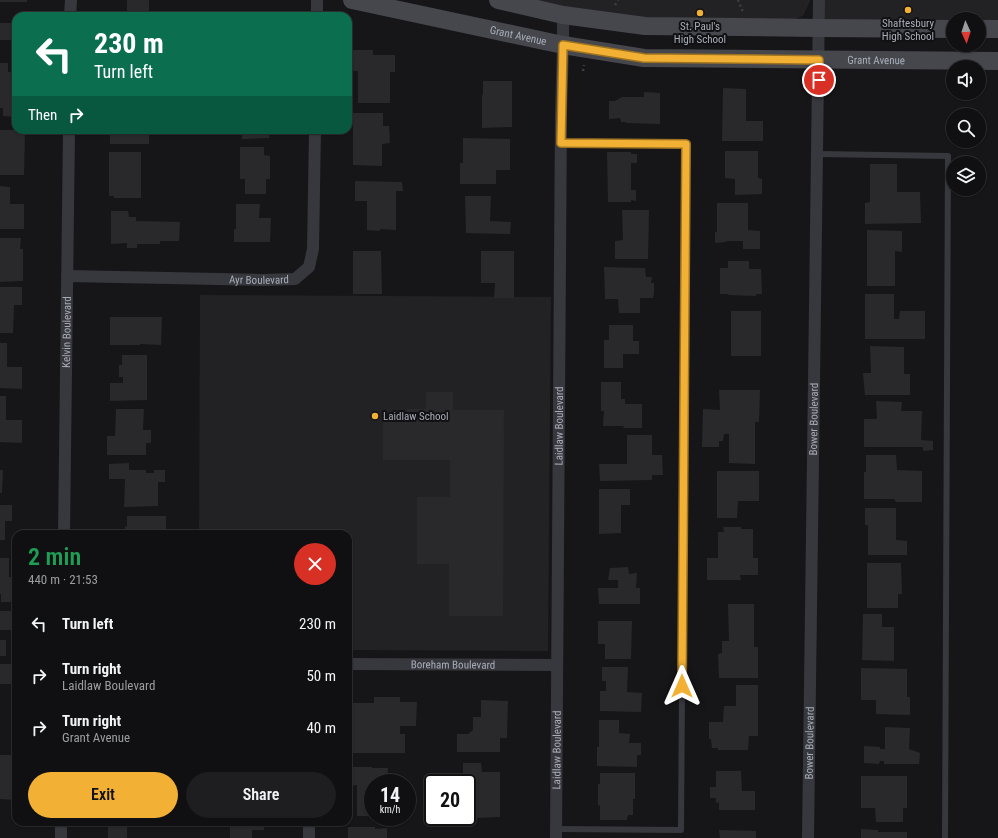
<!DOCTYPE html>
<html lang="en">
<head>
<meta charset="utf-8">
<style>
  body { margin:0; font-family:"Roboto Condensed",sans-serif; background:#1e1e20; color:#f1f3f6; height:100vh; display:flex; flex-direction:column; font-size:15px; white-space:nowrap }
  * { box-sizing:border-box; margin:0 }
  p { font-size:13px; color:#9c9d9f }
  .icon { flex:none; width:22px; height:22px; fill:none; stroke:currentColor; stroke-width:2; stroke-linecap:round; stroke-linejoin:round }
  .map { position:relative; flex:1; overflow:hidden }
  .sheet { position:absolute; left:12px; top:530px; width:340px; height:296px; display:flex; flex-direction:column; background:#101012; border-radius:12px; box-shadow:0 1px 3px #0004,0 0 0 1px #303032 }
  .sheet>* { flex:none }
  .banner { position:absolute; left:12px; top:12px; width:340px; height:122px; border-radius:12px; box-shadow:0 1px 3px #0004,0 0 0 1px #303032; background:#0b6e4f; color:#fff; overflow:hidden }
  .needle { width:26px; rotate:177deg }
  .fabs { position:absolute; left:946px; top:12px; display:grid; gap:8px }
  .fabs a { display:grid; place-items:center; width:40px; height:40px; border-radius:50%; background:#101012; box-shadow:0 1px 3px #0004,0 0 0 1px #303032; font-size:20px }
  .speed { position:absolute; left:364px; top:774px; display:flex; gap:8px; font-size:20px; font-weight:700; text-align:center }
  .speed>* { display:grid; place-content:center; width:52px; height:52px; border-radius:50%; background:#101012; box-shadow:0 1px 3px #0004,0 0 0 1px #303032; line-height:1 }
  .speed small { font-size:10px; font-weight:400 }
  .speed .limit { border:2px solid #111; border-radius:6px; background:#fff; color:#111 }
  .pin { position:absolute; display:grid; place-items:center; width:34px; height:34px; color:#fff; margin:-17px; border:2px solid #fff; border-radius:50%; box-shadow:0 1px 4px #0007 }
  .me { position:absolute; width:44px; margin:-22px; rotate:0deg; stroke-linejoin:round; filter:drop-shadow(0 0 3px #0008) }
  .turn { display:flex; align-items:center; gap:14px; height:84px; padding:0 16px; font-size:18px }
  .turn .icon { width:52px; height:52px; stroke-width:2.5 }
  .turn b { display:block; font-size:28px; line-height:34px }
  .then { display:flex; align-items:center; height:38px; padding:0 16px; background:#0003; gap:8px; font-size:15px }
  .round { display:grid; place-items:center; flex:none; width:42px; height:42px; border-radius:21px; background:#1e1e20 }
  .head { display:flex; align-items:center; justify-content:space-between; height:68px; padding:0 16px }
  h1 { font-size:24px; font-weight:600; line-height:30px; color:#1e9e55 }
  .button { display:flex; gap:8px; margin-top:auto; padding:8px 16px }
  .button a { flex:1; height:46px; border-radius:24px; background:#f2b134; color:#111; font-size:16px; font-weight:600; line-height:46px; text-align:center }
  .button a+a { background:#1e1e20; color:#f1f3f6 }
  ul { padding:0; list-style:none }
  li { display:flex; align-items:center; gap:12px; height:52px; padding:0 16px }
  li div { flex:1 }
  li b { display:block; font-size:15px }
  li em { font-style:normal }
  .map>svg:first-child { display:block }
</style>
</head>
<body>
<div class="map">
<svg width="998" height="838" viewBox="0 0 998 838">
  <rect width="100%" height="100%" fill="#161618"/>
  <!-- built -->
  <path fill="#222225" d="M528,0H810V1L803,16L787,22L630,19Z
    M818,0H998V29H979V19H953V28H819Z
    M200,295L551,297L548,651L348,650V534H199Z"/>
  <!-- building -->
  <path fill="#29292c" d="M0,0H27V2H0Z
    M127,0H149V16H127Z
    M0,23H11V26L12,27L13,37H11V40H0Z
    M353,50H373V55H395V72H390V103H358V71H353Z
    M0,63H8V72H10L13,75V79L11,81V87H16V117L3,116V108H0Z
    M483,81H512V127L482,128V95H483Z
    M723,88L746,89V121H763V141H722Z
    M644,92L660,93V124L626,123V122H621L620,118L609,119V101H615L622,97H644Z
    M353,113H383V126H389L390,143L382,144V166L353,165Z
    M0,130H25L24,175H0Z
    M110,130H155V131H149V144H110Z
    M242,130H269V138L242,139Z
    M463,138L510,139V170H496V184H460V163H463Z
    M240,147H264V155L270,156V179H266V194H245V179H240Z
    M725,151H758V178L762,179V194L735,195V179L725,178Z
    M109,152H141V198H114V196H109Z
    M607,152H631V154H637V163H631V190H636V201L631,200V202H608Z
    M870,164H897V192H920L921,223L865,224V203L870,202Z
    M355,181L402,182L403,191H396V230L380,229V231L367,230V201H355Z
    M0,186L10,187V204H24V229H0Z
    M465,196H491L490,221L511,222L510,234L466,233Z
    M717,203H748V230L760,231V249H743V241H726V242L715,243V232H717Z
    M236,204H260L259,218H271L270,242H234V229H236Z
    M622,210H649L648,259H615V241L623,240Z
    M111,211H128L129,217H136V221L180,222L179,241H160V244H137V248H127V243L111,244Z
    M867,230L902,231V252L895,251V286H867Z
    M0,238H21L20,249H23V281L0,282Z
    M353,251H381L382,294H353Z
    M481,251H514V298H494L495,283H481Z
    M728,261H749V269H761L762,294H756V296L728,295V294H720V268H728Z
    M604,267L645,268L646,277H652L651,283H654V293L653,298H640V313H619L618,299H605Z
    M0,287H22V305H14L13,333H0Z
    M865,294H894V319H899L900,311H925V339H865Z
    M731,311H761V356H731Z
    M110,317H162L161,345L140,344V345H110Z
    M609,325H633V341H639V354H623V368H604V340H609Z
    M0,343H7V367H22V389L0,388Z
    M870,346L904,347V374H910V395H865L863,373H871Z
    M122,355H147V400L110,401V383H123V377H119V365H122Z
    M601,382H621V399H625V404H642V428H623L624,426H603L604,411H601Z
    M719,390H760L759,422H755V464L729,463V434H724L723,441H719V447H702L703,409L720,410Z
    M426,392H453V410H504L503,616H449V564H417V497H450V460H383V420H407V409H426Z
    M0,396H6V420H22V443L0,442Z
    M876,401L902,402L901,411H922L921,440L933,441V450L923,451V447H864V419H877Z
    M116,409H144L143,430H151V443H146V455H107V436H115Z
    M627,435H652V455H662L663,475H652V480L600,481L599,464H627Z
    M866,455H896L897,470L922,471V502H896L894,499H864V472H866Z
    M129,463V470H146V473H154V470H165V482H158V506L124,507L125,479H109V464Z
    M0,470H3L2,493H0Z
    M717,471H759V501H738L737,518H717Z
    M599,489H630V505H621V533L599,534Z
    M0,505H12V521H5V540H0Z
    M865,508H896V540L907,541V555H868V525H865Z
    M127,516H166V531H161V534H125V527L127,526Z
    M723,527H741V529H753V558H758V575H740L741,580H707V558H718V532H724Z
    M0,558H9V577H16V602H1V594H0Z
    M867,563H901L902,594H898V608H867Z
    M628,567L629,574L637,573L636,588H640V604H599L598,588H618V580H608L610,568Z
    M728,604H754V647H758V678H719L718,654L722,653V641H729Z
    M0,611H16V630H0Z
    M863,614H882V627H894V661L862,660Z
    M598,621H632L631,659H605V644H598Z
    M0,640H6V656H0Z
    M0,664H13V684H0Z
    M602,667H628L627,692L642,693L641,712L600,711V691H606V681H602Z
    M861,668L907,669V697H910V715L876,714V700H861Z
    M736,685H758V736H749L748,750H718V748H712L711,739H709V722H723L724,706H736Z
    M374,697H400V702H417L416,726H400V734H405V753H348V725H353V703H374Z
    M481,700L508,701L507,738H500V752H457V734H468L473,730V717H481Z
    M599,720H619V733L630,734L629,743H641V755H637V767L597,766V747H599Z
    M885,727L910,728L909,749L920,753L919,764H884V761H880L879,764L864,763V746L880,747V749H885Z
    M0,755H13V763H16V800L0,799Z
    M463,763H481L482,772H500V817L476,818L477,792H467V783H463Z
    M350,767H372V768H388L387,783H373V816H357V785L350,786L349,775Z
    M716,771H741L742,791H755V810H719V802L716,803V798H710V787H716Z
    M600,773H635V799H633V815H628L627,820H600V806L598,805V784H600Z
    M861,776H907V808H903V822H876L875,808H861Z
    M108,822H127V838H108Z
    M230,822H264V830H252V838H230Z
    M348,827H375V829L387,828V838H348Z
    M861,829L878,830V832H907V838H861Z
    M719,830L756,831V838H720Z"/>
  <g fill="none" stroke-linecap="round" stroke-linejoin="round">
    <!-- path -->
    <path stroke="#3d3f44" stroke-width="2.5" stroke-dasharray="2 3" stroke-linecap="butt" d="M738,0L743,12
      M615,5L618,0
      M583,71L584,65"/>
    <!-- service -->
    <path stroke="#37383d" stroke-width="6" d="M818,154L948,156L945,838
      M556,829L681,830L686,144L561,143"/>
    <!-- minor -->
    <g stroke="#37383d" stroke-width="12">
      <path d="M70,16L71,0"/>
      <path d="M317,16V0"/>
      <path id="s1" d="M67,276L263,280L295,279L309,267L313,249L315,130"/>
      <path id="s2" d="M64,534L69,130"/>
      <path id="s3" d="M348,664L557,665"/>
      <path d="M61,838V822"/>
      <path d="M309,838V822"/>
      <path id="s4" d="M556,838L561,114L563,45V15"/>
      <path id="s5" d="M808,838L819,0"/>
    </g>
    <!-- secondary -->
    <g stroke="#45474d" stroke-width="18">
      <path id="s6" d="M352,0L563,45L644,58L998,61"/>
      <path d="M498,0L563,15L645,26L819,28L953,29"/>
      <path d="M979,29H998"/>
    </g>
  </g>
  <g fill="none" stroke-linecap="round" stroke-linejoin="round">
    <!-- route casing -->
    <g stroke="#9d7322" stroke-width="10">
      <path id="route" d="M682,686L686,144L561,143L563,45L644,58L819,60V80"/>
    </g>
    <!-- route -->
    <use href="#route" stroke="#f2b134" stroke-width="7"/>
  </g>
  <!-- markers -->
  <g fill="#f2b134" stroke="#111113" stroke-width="1.5">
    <circle cx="908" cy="10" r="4"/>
    <circle cx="700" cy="13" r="4"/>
    <circle cx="375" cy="416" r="4"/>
  </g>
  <g text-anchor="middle" stroke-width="4" stroke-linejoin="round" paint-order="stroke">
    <!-- poi labels -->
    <g font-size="11" fill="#a8adb8" stroke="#111113">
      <text x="908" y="27">Shaftesbury<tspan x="908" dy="13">High School</tspan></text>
      <text x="700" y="30">St. Paul's<tspan x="700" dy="13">High School</tspan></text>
      <text x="383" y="420" text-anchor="start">Laidlaw School</text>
    </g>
    <!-- street labels -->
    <g font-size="11" fill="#a8adb8" stroke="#111113">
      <text dy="4" stroke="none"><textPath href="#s6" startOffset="170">Grant Avenue</textPath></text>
      <text dy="4" stroke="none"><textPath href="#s6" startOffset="530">Grant Avenue</textPath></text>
      <text dy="4" stroke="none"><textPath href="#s1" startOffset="192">Ayr Boulevard</textPath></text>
      <text dy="4" stroke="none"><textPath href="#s2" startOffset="202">Kelvin Boulevard</textPath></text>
      <text dy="4" stroke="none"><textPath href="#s5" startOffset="419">Bower Boulevard</textPath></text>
      <text dy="4" stroke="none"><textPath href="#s4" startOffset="412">Laidlaw Boulevard</textPath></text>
      <text dy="4" stroke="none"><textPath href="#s3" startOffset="105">Boreham Boulevard</textPath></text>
      <text dy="4" stroke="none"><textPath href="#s5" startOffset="95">Bower Boulevard</textPath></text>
      <text dy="4" stroke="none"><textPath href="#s4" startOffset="88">Laidlaw Boulevard</textPath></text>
    </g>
  </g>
</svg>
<div class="fabs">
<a><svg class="needle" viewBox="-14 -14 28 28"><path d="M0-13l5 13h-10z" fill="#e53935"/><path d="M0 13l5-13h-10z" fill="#9c9d9f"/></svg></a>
<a><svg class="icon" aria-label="sound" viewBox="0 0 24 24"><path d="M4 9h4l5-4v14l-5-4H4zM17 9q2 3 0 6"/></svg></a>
<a><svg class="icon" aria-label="search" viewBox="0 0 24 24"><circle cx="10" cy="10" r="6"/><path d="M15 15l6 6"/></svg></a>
<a><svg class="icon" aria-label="layers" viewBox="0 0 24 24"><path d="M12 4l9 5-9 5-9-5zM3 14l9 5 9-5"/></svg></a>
</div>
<div class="speed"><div>14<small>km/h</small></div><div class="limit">20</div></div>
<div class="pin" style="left:819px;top:80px;background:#d93025"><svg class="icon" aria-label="arrive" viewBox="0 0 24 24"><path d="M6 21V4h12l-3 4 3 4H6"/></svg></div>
<svg class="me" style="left:682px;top:686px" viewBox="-20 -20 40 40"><path d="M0-17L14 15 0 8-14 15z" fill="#f2b134" stroke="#fff" stroke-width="4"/></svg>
<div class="banner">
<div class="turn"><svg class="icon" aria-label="left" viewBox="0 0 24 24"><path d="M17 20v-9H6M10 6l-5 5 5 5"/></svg><div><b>230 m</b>Turn left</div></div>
<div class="then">Then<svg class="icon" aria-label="right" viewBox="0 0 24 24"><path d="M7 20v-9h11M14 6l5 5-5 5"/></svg></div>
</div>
<section class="sheet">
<div class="head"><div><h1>2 min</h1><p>440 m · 21:53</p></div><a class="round" style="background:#d93025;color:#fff"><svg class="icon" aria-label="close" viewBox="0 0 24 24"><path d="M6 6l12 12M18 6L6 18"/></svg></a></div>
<ul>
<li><svg class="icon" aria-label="left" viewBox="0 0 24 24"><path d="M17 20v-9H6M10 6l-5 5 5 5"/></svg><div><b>Turn left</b></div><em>230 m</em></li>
<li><svg class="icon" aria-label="right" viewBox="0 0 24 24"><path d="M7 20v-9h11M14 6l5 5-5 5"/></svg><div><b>Turn right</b><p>Laidlaw Boulevard</p></div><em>50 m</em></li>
<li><svg class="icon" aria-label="right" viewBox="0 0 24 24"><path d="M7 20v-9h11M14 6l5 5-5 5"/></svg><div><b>Turn right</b><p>Grant Avenue</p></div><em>40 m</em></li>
</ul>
<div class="button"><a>Exit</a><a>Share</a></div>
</section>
</div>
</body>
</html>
